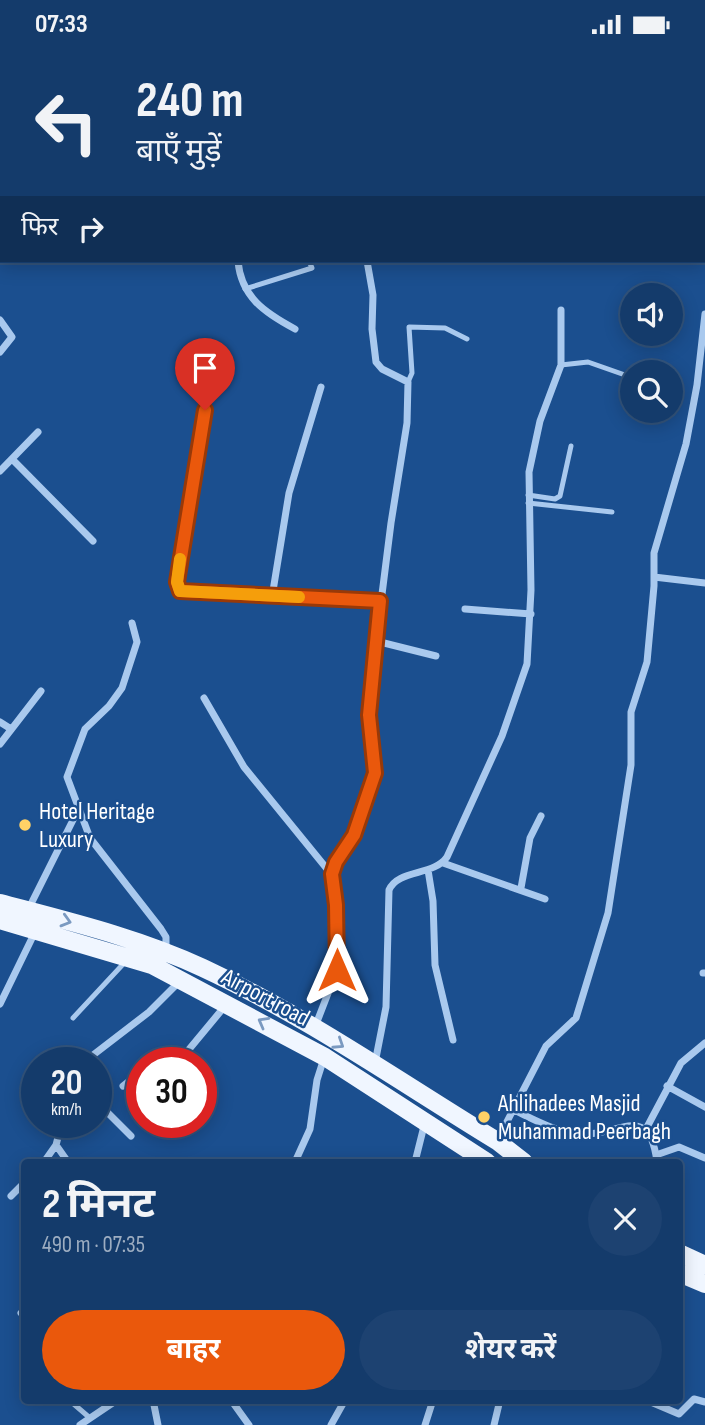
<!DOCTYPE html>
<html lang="hi">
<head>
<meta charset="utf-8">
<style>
  body { margin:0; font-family:"Sofia Sans Condensed","Noto Sans Devanagari",sans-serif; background:#1d4271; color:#f1f3f6; height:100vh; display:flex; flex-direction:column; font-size:26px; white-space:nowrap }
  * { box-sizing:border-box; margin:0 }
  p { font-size:23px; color:#9dadc1 }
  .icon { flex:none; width:38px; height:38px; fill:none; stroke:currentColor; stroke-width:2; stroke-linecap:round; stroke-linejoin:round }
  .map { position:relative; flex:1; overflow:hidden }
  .details { position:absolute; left:21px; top:1110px; width:662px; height:245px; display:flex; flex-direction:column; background:#143b6b; border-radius:7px; box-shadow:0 4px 18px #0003,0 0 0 2px #33557e }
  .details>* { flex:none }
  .guide { position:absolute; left:0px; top:0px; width:705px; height:214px; box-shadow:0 4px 18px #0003,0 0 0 2px #33557e; background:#143b6b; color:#f1f3f6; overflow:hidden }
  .fabs { position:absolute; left:620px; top:234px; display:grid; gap:14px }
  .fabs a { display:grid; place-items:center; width:63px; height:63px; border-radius:50%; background:#143b6b; box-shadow:0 4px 18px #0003,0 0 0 2px #33557e; font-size:35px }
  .speed { position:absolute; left:21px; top:998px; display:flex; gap:14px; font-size:35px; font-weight:700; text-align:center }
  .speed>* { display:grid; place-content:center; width:91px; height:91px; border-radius:50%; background:#143b6b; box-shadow:0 4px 18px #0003,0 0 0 2px #33557e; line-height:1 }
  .speed small { font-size:18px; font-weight:400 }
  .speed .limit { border:10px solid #d22; background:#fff; color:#111 }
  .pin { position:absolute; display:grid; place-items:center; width:60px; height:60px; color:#fff; margin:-72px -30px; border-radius:50% 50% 50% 0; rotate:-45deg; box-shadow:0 0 7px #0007 }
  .pin .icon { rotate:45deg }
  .me { position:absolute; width:77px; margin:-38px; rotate:0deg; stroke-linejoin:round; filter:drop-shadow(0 0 5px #0008) }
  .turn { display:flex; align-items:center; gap:24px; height:147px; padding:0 21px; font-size:32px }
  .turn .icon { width:91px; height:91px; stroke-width:2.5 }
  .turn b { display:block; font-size:49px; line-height:60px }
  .then { display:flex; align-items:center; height:66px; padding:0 21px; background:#0003; gap:14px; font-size:26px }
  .round { display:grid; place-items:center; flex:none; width:74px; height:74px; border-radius:37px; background:#1d4271 }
  .headline { display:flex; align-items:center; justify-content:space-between; height:119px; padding:0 21px }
  h1 { font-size:42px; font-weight:700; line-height:52px }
  .primary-button { display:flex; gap:14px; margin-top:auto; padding:14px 21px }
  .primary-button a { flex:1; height:80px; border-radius:42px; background:#ea580c; color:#fff; font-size:28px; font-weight:700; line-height:80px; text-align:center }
  .primary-button a+a { background:#1d4271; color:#f1f3f6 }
  .status { display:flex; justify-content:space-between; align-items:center; height:49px; padding:0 35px; background:#143b6b; direction:ltr }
  .status svg { height:19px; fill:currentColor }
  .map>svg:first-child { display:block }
</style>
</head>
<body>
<div class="status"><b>07:33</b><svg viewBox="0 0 49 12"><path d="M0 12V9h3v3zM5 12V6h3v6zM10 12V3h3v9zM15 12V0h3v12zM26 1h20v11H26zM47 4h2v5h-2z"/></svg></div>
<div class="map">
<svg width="705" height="1376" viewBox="0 0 705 1376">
  <rect width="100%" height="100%" fill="#1b4f8f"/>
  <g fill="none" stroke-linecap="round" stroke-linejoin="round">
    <!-- lane -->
    <path stroke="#a9c9ee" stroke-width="5" d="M245,240L312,219L309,212
      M561,316L588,313L625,326
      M408,333L412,324L409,278L445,279L467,290
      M528,446L555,450L560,447L571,397
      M528,454L612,463
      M73,969L126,912
      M69,1351L90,1369"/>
    <!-- street -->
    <path stroke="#a9c9ee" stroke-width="7" d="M62,0L65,2
      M213,2L215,0
      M0,155H2
      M238,212C241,248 265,264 295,280
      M0,271L12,288L0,303
      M182,328L205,331L209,337L177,533L180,542L381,552
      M13,411L93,492
      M0,422L38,383
      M654,528L705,534
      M272,548L289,444L321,338
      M465,560L531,565
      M132,574L137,593L122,639L109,657L85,680L67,728L90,789L161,880L166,888V904
      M376,592L436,607
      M204,649L244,718L332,826
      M0,673L11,680
      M0,695L41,642
      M443,814L545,850
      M428,821L433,852L435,916L453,991
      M521,839L530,789L541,767
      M28,861L79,759
      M703,924H705
      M0,955L35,883
      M315,978L337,921L336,856L332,826L336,813L354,786L375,724L369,648L391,474L407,374L408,333L382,320L376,313L372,280L373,246L367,212
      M84,1013L149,963L180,932
      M153,1013L170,1002L186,1004L225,957
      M375,1014L386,958L389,841C398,820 434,827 447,808L502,687L527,615L531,541L529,423L540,372L561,316V261
      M123,1037L142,1022
      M667,1037L705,1058
      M201,1041L214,1051
      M96,1052L131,1087
      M514,1061C535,1071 556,1083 580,1085C617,1089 649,1050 657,1113
      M139,1071L142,1068
      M646,1080L681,1014L705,994
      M497,1092L546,997L576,969L608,864L631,716V663L647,613L654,537V504L686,395L697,336L705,265
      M56,1096L68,1113
      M656,1106L679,1098L705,1109
      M44,1113L56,1096L62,1073
      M295,1113L310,1080L317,1031L324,1009
      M415,1113L425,1073
      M11,1147L24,1134
      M21,1264L24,1267
      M153,1351L158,1376
      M231,1351L249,1376
      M646,1351L679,1365L694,1350L705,1353
      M80,1376L117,1351
      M331,1376L345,1351
      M425,1376L433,1351
      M494,1376L500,1351"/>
    <!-- primary -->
    <path stroke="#f0f6ff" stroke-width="18" d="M0,854C68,872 139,889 203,919C306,967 400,1033 497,1092L524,1113
      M0,871L152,916L325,1008L487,1113
      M679,1204L705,1216
      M679,1224L705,1235"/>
  </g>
  <!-- one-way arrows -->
  <defs><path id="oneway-chevron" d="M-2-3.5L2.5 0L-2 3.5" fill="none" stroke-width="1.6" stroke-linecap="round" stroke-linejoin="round" transform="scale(1.75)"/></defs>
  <g stroke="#7b9ac1">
    <use href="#oneway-chevron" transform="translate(66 872) rotate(16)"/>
    <use href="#oneway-chevron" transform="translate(263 973) rotate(-151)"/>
    <use href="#oneway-chevron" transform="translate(339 995) rotate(33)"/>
  </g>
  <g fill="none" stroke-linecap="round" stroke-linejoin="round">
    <!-- route casing -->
    <g stroke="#983908" stroke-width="18">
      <path id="route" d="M205,361L177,533L180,542L380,552L369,666L375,724L354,786L336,813L332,825L336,856L337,921"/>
    </g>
    <!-- route -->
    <use href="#route" stroke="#ea580c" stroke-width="12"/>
    <!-- slow -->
    <path stroke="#f59e0b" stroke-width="12" d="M180,510L177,533L180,542L299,548"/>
  </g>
  <!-- markers -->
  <g fill="#ffd166" stroke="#1b4f8f" stroke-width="2.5">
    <circle cx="25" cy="776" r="7"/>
    <circle cx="484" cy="1068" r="7"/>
  </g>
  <g text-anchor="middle" stroke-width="5" stroke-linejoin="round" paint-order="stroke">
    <!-- poi labels -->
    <g font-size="24" fill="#fff" stroke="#1b4f8f" text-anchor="start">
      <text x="39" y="770">Hotel Heritage<tspan x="39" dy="28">Luxury</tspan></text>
      <text x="498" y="1062">Ahlihadees Masjid<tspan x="498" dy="28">Muhammad Peerbagh</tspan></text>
    </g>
    <!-- street labels -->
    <g font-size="24" fill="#fff" stroke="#1b4f8f">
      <text transform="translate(266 948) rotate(28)" y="8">Airport road</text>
    </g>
  </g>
</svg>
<div class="fabs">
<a><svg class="icon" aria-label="sound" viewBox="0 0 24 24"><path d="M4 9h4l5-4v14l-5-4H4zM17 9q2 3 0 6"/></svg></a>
<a><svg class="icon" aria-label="search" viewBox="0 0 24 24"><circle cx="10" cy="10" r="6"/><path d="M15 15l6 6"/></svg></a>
</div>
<div class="speed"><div>20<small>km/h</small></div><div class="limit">30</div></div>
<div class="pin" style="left:205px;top:361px;background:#d93025"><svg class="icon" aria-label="arrive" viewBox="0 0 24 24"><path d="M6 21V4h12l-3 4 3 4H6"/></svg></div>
<svg class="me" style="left:337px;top:921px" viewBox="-20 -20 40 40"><path d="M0-17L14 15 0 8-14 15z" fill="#ea580c" stroke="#fff" stroke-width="4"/></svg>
<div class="guide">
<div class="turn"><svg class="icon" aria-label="left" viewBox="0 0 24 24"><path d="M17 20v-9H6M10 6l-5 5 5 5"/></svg><div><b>240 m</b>बाएँ मुड़ें</div></div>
<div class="then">फिर<svg class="icon" aria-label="right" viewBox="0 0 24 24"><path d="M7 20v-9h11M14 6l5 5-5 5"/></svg></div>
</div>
<section class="details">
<div class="headline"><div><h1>2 मिनट</h1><p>490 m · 07:35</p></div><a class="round"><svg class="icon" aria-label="close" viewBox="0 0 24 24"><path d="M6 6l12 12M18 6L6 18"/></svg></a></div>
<div class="primary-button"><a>बाहर</a><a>शेयर करें</a></div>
</section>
</div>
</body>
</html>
